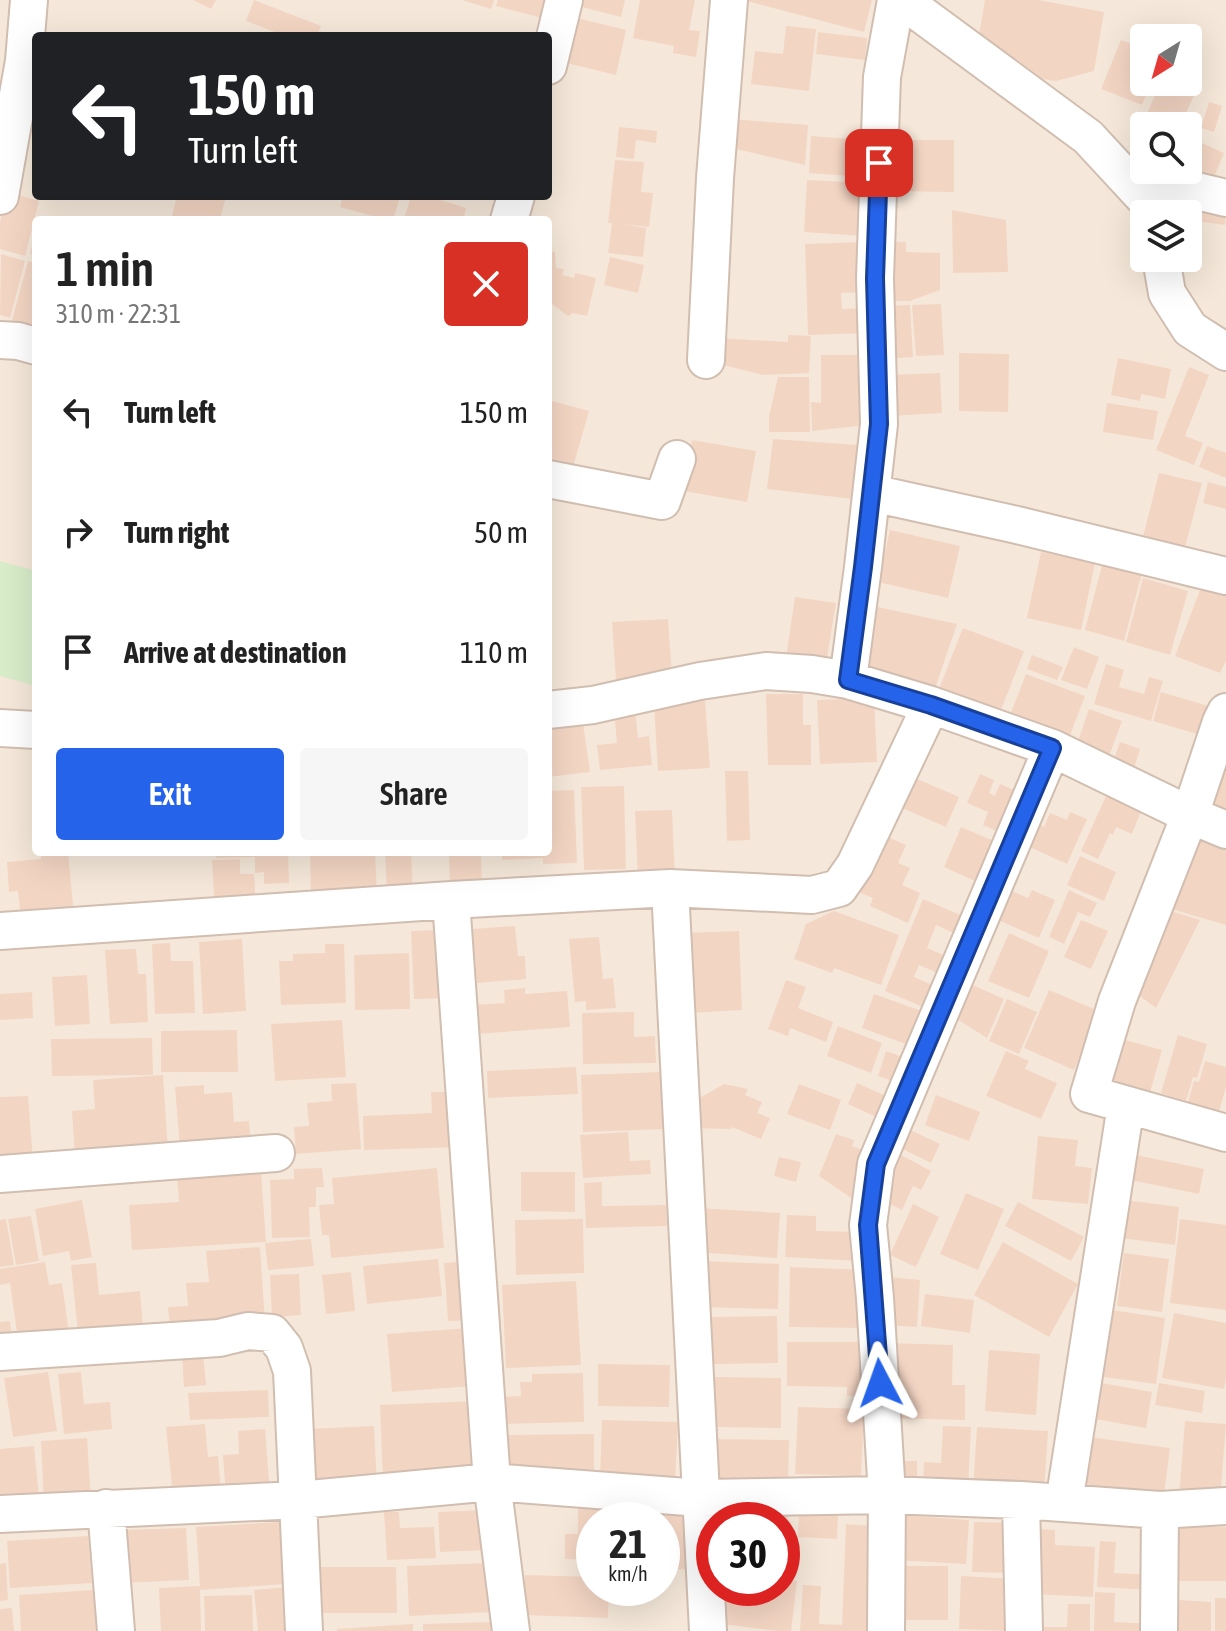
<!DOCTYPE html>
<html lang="en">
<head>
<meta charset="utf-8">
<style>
  body { margin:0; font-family:"Asap Condensed",sans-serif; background:#f6f6f6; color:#222; height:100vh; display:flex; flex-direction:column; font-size:30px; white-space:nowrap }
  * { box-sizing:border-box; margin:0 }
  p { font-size:26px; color:#767676 }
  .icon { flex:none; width:44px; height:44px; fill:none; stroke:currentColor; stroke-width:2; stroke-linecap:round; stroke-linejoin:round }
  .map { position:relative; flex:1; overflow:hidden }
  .panel { position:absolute; left:32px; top:216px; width:520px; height:640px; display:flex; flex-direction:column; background:#fff; border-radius:8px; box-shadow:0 8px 32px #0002 }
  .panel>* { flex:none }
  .guide { position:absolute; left:32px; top:32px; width:520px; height:168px; border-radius:8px; box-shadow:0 8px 32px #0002; background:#202124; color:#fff; overflow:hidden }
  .needle { width:52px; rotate:217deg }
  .tools { position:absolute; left:1130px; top:24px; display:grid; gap:16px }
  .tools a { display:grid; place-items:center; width:72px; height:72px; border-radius:8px; background:#fff; box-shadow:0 8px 32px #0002; font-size:40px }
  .speed { position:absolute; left:576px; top:1502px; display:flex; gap:16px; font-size:40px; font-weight:700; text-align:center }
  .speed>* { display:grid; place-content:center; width:104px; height:104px; border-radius:50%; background:#fff; box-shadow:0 8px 32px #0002; line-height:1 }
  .speed small { font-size:20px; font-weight:400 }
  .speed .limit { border:12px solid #d22; background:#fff; color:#111 }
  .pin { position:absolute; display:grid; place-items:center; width:68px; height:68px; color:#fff; margin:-34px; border-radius:16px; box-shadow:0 4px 12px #0006 }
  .me { position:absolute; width:88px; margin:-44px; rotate:356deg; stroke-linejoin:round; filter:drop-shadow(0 0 6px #0008) }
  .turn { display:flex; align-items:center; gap:28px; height:168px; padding:0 24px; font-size:36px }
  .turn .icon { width:104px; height:104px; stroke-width:2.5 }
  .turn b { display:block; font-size:56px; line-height:68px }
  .round { display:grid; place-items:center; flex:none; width:84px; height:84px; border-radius:8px; background:#f6f6f6 }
  .head { display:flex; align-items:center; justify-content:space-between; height:136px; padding:0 24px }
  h1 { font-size:48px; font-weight:600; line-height:60px }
  .cta { display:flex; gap:16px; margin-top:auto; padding:16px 24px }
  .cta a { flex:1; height:92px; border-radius:8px; background:#2563eb; color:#fff; font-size:32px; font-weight:600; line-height:92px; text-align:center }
  .cta a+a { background:#f6f6f6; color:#222 }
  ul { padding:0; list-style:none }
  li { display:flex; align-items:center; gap:24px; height:120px; padding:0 24px }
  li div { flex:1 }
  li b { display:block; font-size:30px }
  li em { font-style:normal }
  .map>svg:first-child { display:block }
</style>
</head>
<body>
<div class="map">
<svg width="1226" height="1631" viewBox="0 0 1226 1631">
  <rect width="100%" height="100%" fill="#fdf6ec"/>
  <!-- residential -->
  <path fill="#f5e8da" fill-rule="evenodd" d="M0,0H1226V1631H0ZM36,36H548V196H36ZM1144,38H1188V82H1144ZM1144,126H1188V170H1144ZM1144,214H1188V258H1144ZM36,220H548V852H36ZM594,1520H662V1588H594ZM714,1520H782V1588H714Z"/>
  <!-- green -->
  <path fill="#d8ecc9" d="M0,561L36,571V686L0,676Z"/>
  <!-- building -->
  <path fill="#f3d5c3" d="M193,0H216L211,9Z
    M254,0L321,26L317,36H285L246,21Z
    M462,0H494L491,9Z
    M498,0H547L542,18L496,6Z
    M571,0H625L621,17L570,4Z
    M640,0H695L689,30L700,31L696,57L673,53L674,46L633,38Z
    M743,0H872L864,32Z
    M985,0H1038L1104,12L1094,71L1056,81L1042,79L1016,59L976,52Z
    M565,15L626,30L616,75L554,60Z
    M786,26L816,29L809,91L751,84L755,51L783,54Z
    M818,32L867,38L865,60L816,54Z
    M1121,40L1144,49V82H1151L1142,105L1101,89Z
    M1188,74L1201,80L1180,126L1142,125L1161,82H1188Z
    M36,80V124L23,120Z
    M1209,102L1222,106L1214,132L1201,128Z
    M731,119L808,125L805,165L728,147Z
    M619,127L657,131L656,143L636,140L634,159L616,157Z
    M811,136L866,140L863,177L809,173Z
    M1193,139L1224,153L1209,189L1177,174L1179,170H1188V149Z
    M890,140H954V192L890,191Z
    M615,160L644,162L641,192L653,193L649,227L621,224L646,228L643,257L608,253L612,223H608Z
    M807,180L866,183L863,236L804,232Z
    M8,192L39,201L25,256L0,249V222Z
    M177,196H226L220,220H171Z
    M343,196H400L393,220H387L340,207Z
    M411,196H428L466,208L463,220H404Z
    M1183,199L1226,215L1225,225L1188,220V214H1181Z
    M952,210L1006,220L1008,272L953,273Z
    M35,235H36V255L30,254Z
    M878,241L906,242V252L940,253V290L910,301H877Z
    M863,242L865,292L841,293L842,309L866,308L867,333L808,335L805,244Z
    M548,251L555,252L556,268L564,269L562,275L574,278L575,273L596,278L587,316L573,313L568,316L548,301Z
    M1,254L25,261L10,318L0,315Z
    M610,257L644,265L638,293L604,285Z
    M28,261L36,263V331L11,324Z
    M941,304L944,355L916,356L912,305Z
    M910,305L913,357L884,359L881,306Z
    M788,335L811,336L809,373L763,375L715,363L718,338L788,342Z
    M959,353L1009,354L1008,412L959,411Z
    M821,355H867V425L812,431L811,402L821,403Z
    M1118,358L1171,369L1165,399L1141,394L1140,401L1111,395Z
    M1189,367L1209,375L1185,436L1203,443L1194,465L1156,450Z
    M940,373L942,413L889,416L887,375Z
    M778,377H809L810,432H769V416Z
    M548,400L589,411L571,474L548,467Z
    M1107,403L1158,411L1153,440L1103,432Z
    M773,439L859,445L853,499L767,489Z
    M692,440L756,451L747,502L684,491Z
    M1207,446L1226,453V478L1199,467Z
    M1159,473L1202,483L1184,551L1142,541Z
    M1208,482L1226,487V509L1203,503Z
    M890,530L960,546L948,598L878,582Z
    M1041,552L1095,563L1081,630L1027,618Z
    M1103,562L1142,573L1124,641L1085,630Z
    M1143,578L1188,591L1170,655L1126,642Z
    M1200,590L1226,595V661L1220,673L1175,656Z
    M795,597L836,603L825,670L785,664Z
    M873,606L957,624L932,697L860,675Z
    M668,619L672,676L616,680L612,622Z
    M963,628L1024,651L996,723L935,699Z
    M1074,647L1099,657L1087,689L1061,680Z
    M1032,655L1063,667L1057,680L1027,669Z
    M1106,664L1124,670L1119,687L1144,694L1149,677L1163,681L1151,721L1094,704Z
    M1026,674L1085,696L1064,751L1005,728Z
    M1161,692L1215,708L1207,737L1153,721Z
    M766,694H803V725H811V765H768Z
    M874,698L877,762L820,764L817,700Z
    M705,701L710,768L658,771L654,704Z
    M635,709L638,738L649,736L652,765L600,770L597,745L617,743L614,711Z
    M1089,709L1122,721L1105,767L1073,756Z
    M582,716L590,772L548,777V720Z
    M1226,734V818L1201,809Z
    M1120,742L1140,749L1131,778L1110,771Z
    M725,771H748L750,840L727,841Z
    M980,774L994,780L989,793L995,796L1000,784L1026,795L1008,836L983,825L988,812L967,803Z
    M915,778L959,797L946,827L902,808Z
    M624,786L626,869L584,870L581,787Z
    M574,790L577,863L543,864V858L502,860V852H548V791Z
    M1106,796L1141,811L1132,834L1116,827L1113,835L1110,833L1098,859L1081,851Z
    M672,810L675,879L638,880L635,811Z
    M1070,812L1087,819L1067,864L1021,843L1031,820L1044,827L1050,813L1067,820Z
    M961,827L1003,845L986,886L944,867Z
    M1191,827L1226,842V925L1158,905Z
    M881,834L906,845L898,863L910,868L902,885L920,893L908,923L870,906L873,898L856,891Z
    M41,852H68L74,915L21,919L18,891L9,892L7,862L41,859Z
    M216,852H288L289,883L264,884V872L255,873V857L216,858Z
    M310,852H375L377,894L311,896Z
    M385,852H411L413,893H387Z
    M449,852H481L482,891L450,892Z
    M1080,856L1116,872L1104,901L1067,885Z
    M240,859V874H254L256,909L215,911L212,860Z
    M1003,887L1028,898L1032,890L1055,900L1039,938L991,917Z
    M1069,890L1097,903L1090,917L1078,912L1064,944L1049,937Z
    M923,899L972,920L964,938L936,925L927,948L955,960L947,977L919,965L914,977L942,989L933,1011L885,991Z
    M1167,910L1200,920L1156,1008L1129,988Z
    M834,911L899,935L881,985L834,968L832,973L794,959L806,924Z
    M1081,920L1108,931L1091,969L1064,957Z
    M515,926L518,956H525L526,979L477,983L473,929Z
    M445,930L448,998L414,999L411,931Z
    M739,931L742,1010L688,1013L685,933Z
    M1009,933L1049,951L1029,998L988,981Z
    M599,937L603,979L613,978L616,1008L586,1010V1001L575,1002L569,939Z
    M242,939L246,1011L203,1014L199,942Z
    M170,943L171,961H193L195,1013L155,1014L152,944Z
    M325,944H344L346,1003L281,1005L279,961H293V954L325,953Z
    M136,949L138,974H146L148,1022L110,1024L105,950Z
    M409,953L410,1009L355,1010L354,955Z
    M87,975L90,1024L55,1026L52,977Z
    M786,980L806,987L798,1008L833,1022L826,1042L790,1028L788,1036L768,1029Z
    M966,982L1004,999L987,1038L952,1016Z
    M525,988V994L567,991L570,1027L476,1034L474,1005L505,1003L504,990Z
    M1049,990L1099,1011L1074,1070L1024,1048Z
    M32,992L33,1018L0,1020V994Z
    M874,994L930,1014L917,1048L862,1028Z
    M1007,999L1037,1012L1019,1054L989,1041Z
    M634,1012V1037L655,1036L656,1063L583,1064L582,1013Z
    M342,1020L346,1077L275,1081L271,1024Z
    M838,1026L882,1043L871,1073L827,1056Z
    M237,1030L238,1072H161V1031Z
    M1178,1035L1207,1044L1197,1078L1193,1077L1186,1101L1161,1093Z
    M1110,1036L1162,1050L1147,1103L1096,1088Z
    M152,1038L153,1075L52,1076L51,1039Z
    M886,1051L911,1060L901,1084L878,1076Z
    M1006,1051L1029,1061L1025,1069L1057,1083L1041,1119L986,1096Z
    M1205,1061L1226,1067V1087L1216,1122L1185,1113L1194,1081L1199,1082Z
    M576,1067L578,1094L488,1098L487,1071Z
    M662,1072L665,1129L583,1132L581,1075Z
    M163,1075L168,1151L75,1157L72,1111L95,1109L93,1080Z
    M356,1083L361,1149L296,1154L294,1127L309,1126L307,1103L332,1101L331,1084Z
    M857,1083L895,1100L885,1121L848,1104Z
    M724,1084L748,1089L745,1095L762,1102L757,1113L770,1118L761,1139L732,1127L731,1129L690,1128L691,1103Z
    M799,1084L841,1100L830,1130L787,1114Z
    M204,1085V1094L232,1092L234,1122L249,1121L251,1144L180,1148L175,1087Z
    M431,1092H458L461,1147L364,1150L363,1116L432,1113Z
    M936,1095L980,1112L969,1141L925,1125Z
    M28,1096L33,1160L0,1162V1097Z
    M900,1125L940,1144L931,1163L891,1143Z
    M628,1132L630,1161L650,1160L651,1174L583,1178L580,1135Z
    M836,1134L854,1140L852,1146L876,1155L857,1202L819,1176Z
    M1038,1136L1078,1140L1075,1166L1092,1168L1088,1204L1032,1199Z
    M899,1154L931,1171L921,1190L913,1186L902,1210L876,1197Z
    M1131,1154L1204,1169L1199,1194L1126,1179Z
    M779,1157L801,1162L796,1182L774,1176Z
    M322,1168L324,1187H316V1207H309L310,1237L272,1238L270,1180L294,1179V1169Z
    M437,1168L444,1248L331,1258L329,1235H322L319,1205L334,1204L332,1178Z
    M261,1172L266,1242L132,1250L129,1205L179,1202L177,1177Z
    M521,1172H575V1212L521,1211Z
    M602,1182V1206L666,1205L667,1226L586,1228L584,1183Z
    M966,1193L1004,1209L978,1270L940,1254Z
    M1117,1199L1179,1207L1175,1245L1113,1237Z
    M82,1200L92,1257L71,1261L69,1251L43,1256L35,1209Z
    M1018,1202L1084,1237L1071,1261L1005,1226Z
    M913,1204L939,1217L916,1267L890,1255Z
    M699,1208L780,1213L777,1258L696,1252Z
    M787,1215L816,1216V1231L859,1232L858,1261L785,1257Z
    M31,1216L39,1261L16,1265L8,1219Z
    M6,1219L14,1265L0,1267V1220Z
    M583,1219L584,1273L516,1275L515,1220Z
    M1180,1219L1226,1225V1310L1170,1303Z
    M311,1239L314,1266L268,1270L265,1243Z
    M1003,1242L1078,1284L1049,1337L974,1295Z
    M260,1247L265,1323L170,1329L168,1307L188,1306L186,1283L209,1282L206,1251Z
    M1124,1253L1169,1259L1162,1312L1117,1306Z
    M438,1259L442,1296L367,1304L363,1266Z
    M467,1261L471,1320L448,1321L444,1263Z
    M702,1261L779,1264L778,1309L701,1307Z
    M45,1262L49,1285L62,1283L69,1333L18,1340L10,1283L0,1285V1269Z
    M96,1263L99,1295L140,1291L143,1328L78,1333L71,1265Z
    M790,1267L867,1270L866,1328L789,1327Z
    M351,1272L355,1311L326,1314L322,1275Z
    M299,1274L301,1315L272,1317L270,1275Z
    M888,1277L920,1280L917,1327L885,1325Z
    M576,1281L581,1365L506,1368L502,1285Z
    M925,1294L974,1300L970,1333L921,1326Z
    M1098,1308L1165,1318L1156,1384L1089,1375Z
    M1174,1313L1226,1323V1379L1224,1389L1162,1378Z
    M777,1316L778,1363L712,1364V1317Z
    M10,1321L12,1339L0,1341V1322Z
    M469,1328L474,1386L392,1392L387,1334Z
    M787,1342H865V1395L847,1396V1387L787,1386Z
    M888,1343L953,1345L952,1385H965V1420L887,1418Z
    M989,1350L1040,1354L1036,1415L985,1411Z
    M203,1353L206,1385L184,1387L182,1355Z
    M598,1364L670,1365L669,1407L598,1406Z
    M48,1372L57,1431L13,1437L4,1378Z
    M81,1372L84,1404L110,1402L112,1429L64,1434L58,1374Z
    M583,1373L584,1422L502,1424L501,1397L521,1396L520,1382H532V1374Z
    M715,1377L781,1378V1428L714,1427Z
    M1090,1381L1152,1392L1146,1428L1084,1417Z
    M1159,1383L1205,1391L1202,1413L1155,1405Z
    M268,1390L269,1417L190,1420L188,1393Z
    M477,1401L481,1478L383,1482L380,1405Z
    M798,1407L864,1409L861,1476L795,1474Z
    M602,1420L678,1422L675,1482L600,1479Z
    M1185,1421L1226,1424L1220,1499L1179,1496Z
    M205,1424L208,1457L218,1456L221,1491L173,1496L166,1427Z
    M374,1426L377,1486L309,1489L307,1429Z
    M943,1426L971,1427L968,1488L923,1486L924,1462L941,1463Z
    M977,1427L1048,1431L1044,1492L973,1489Z
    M265,1429L270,1494L226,1496L223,1455L239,1454L238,1431Z
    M594,1434V1478L509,1479V1435Z
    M1082,1436L1170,1448L1164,1495L1076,1483Z
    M87,1438L91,1502L44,1505L41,1441Z
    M710,1439L789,1440L788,1483L709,1482Z
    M34,1446L39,1498L0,1502V1449Z
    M891,1461H917V1486L891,1485Z
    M578,1506L611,1507L610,1520H594V1560L565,1559V1534H578Z
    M485,1510L487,1550L440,1552L438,1512Z
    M618,1511L694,1516L690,1570L662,1568V1520H617Z
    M788,1511L789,1557H782V1520H749V1512Z
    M384,1512H399L400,1528L434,1527L436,1558L387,1560Z
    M799,1512L838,1514L837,1539L798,1537Z
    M898,1515L969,1520L966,1564L895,1560Z
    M281,1522L285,1584L200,1590L201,1631H161L159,1588L200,1586L196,1527Z
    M974,1522L1014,1523L1012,1573L972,1572Z
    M846,1524L872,1526L868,1631H800L803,1585L821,1586L819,1624L842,1625Z
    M1178,1526L1226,1527V1581H1177Z
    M186,1528L189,1580L122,1583L120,1530Z
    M1036,1529L1055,1530V1545L1095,1547L1093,1597L1033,1594Z
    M88,1536L92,1583L10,1588L7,1541Z
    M1100,1541L1116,1542L1114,1573L1155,1575L1153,1590L1097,1587Z
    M6,1563L8,1600L0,1601V1564Z
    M490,1563L493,1612L409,1616L407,1566Z
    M897,1566H948V1620H897Z
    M320,1567H396L397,1613H320Z
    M525,1575L594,1577V1588H609L608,1618L524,1615Z
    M961,1576L1016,1579L1013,1631L959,1629Z
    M782,1579L797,1581L791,1631H777L722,1624L726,1588H782Z
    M289,1587L293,1631H258L254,1590Z
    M93,1590L96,1631H21L19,1595Z
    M1095,1592L1115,1593L1114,1622L1156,1624L1155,1631H1094Z
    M252,1595L253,1631H205L204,1596Z
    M1215,1598H1226V1631H1215Z
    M1179,1600L1211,1602V1631H1178Z
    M1068,1604H1090V1631H1038V1627H1067Z
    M12,1608L14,1631H0V1609Z
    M492,1622L493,1631H423V1624Z
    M413,1624V1631H337V1629Z"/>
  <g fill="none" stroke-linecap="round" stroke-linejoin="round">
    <!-- minor casing -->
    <g stroke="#d1beb0" stroke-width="40">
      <path id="minor" d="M896,0L882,77L875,278L879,424L863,567L848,680L931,705L1052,748L1190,815L1226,830
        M902,0L1088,137L1150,204L1152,214
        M548,66L564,0
        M0,196L24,61L29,0
        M1150,204L1184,188L1226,198
        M509,220L516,196
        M1161,258L1167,293L1190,329L1226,352
        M0,340L18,341L36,346
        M706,360L715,178L729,0
        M548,479L662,501L677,459
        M872,493L1017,525L1226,576
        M548,710L593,705L700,681L766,671L812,674L848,680
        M1226,712L1221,722L1190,815L1117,1001L1089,1094L1226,1133
        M0,728L36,730
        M670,888L708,1631
        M451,900L492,1482L511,1631
        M0,931L451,900L670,888L812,895L839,888L855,865L931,705
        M0,1174L276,1153
        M0,1352L219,1338L248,1331L272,1333L284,1348L292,1371L304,1631
        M1021,1500L1024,1631
        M1064,1503L1126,1105
        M106,1508L116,1631
        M0,1514L299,1500L492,1482L700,1498L887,1495L1021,1500L1160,1510L1226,1506
        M886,1631L887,1495L875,1298L868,1225L876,1164L1052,748
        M1159,1631L1160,1510"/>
    </g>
    <!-- minor -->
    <use href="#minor" stroke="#fff" stroke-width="36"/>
  </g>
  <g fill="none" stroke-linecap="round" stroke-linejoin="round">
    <!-- route casing -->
    <g stroke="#184099" stroke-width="20">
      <path id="route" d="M879,163L875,278L879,424L863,567L848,680L931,705L1052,748L876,1164L868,1225L880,1383"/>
    </g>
    <!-- route -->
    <use href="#route" stroke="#2563eb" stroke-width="14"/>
  </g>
</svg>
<div class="tools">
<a><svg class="needle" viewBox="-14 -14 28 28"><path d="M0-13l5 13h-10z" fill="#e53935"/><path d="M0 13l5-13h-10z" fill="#767676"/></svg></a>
<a><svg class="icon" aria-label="search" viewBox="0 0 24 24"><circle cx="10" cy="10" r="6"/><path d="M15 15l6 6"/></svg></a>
<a><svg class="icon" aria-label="layers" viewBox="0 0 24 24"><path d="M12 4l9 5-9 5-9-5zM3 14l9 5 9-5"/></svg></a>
</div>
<div class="speed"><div>21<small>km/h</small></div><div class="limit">30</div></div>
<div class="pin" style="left:879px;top:163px;background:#d93025"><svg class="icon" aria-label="arrive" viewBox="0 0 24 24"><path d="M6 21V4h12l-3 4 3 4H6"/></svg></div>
<svg class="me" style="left:880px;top:1383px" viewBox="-20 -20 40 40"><path d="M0-17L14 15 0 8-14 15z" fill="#2563eb" stroke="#fff" stroke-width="4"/></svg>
<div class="guide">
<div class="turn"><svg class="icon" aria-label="left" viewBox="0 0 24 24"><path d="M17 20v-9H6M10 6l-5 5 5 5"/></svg><div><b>150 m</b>Turn left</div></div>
</div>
<section class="panel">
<div class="head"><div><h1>1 min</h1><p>310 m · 22:31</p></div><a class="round" style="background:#d93025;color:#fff"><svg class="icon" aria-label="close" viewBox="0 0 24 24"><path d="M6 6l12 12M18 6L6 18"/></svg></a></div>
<ul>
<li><svg class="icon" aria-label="left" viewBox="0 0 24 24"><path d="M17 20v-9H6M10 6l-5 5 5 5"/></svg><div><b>Turn left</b></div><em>150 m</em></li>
<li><svg class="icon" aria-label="right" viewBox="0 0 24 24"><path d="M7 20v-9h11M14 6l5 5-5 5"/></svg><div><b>Turn right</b></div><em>50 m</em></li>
<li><svg class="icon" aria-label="arrive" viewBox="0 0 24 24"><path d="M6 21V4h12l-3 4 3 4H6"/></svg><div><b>Arrive at destination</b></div><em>110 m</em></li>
</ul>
<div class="cta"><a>Exit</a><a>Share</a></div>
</section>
</div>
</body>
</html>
